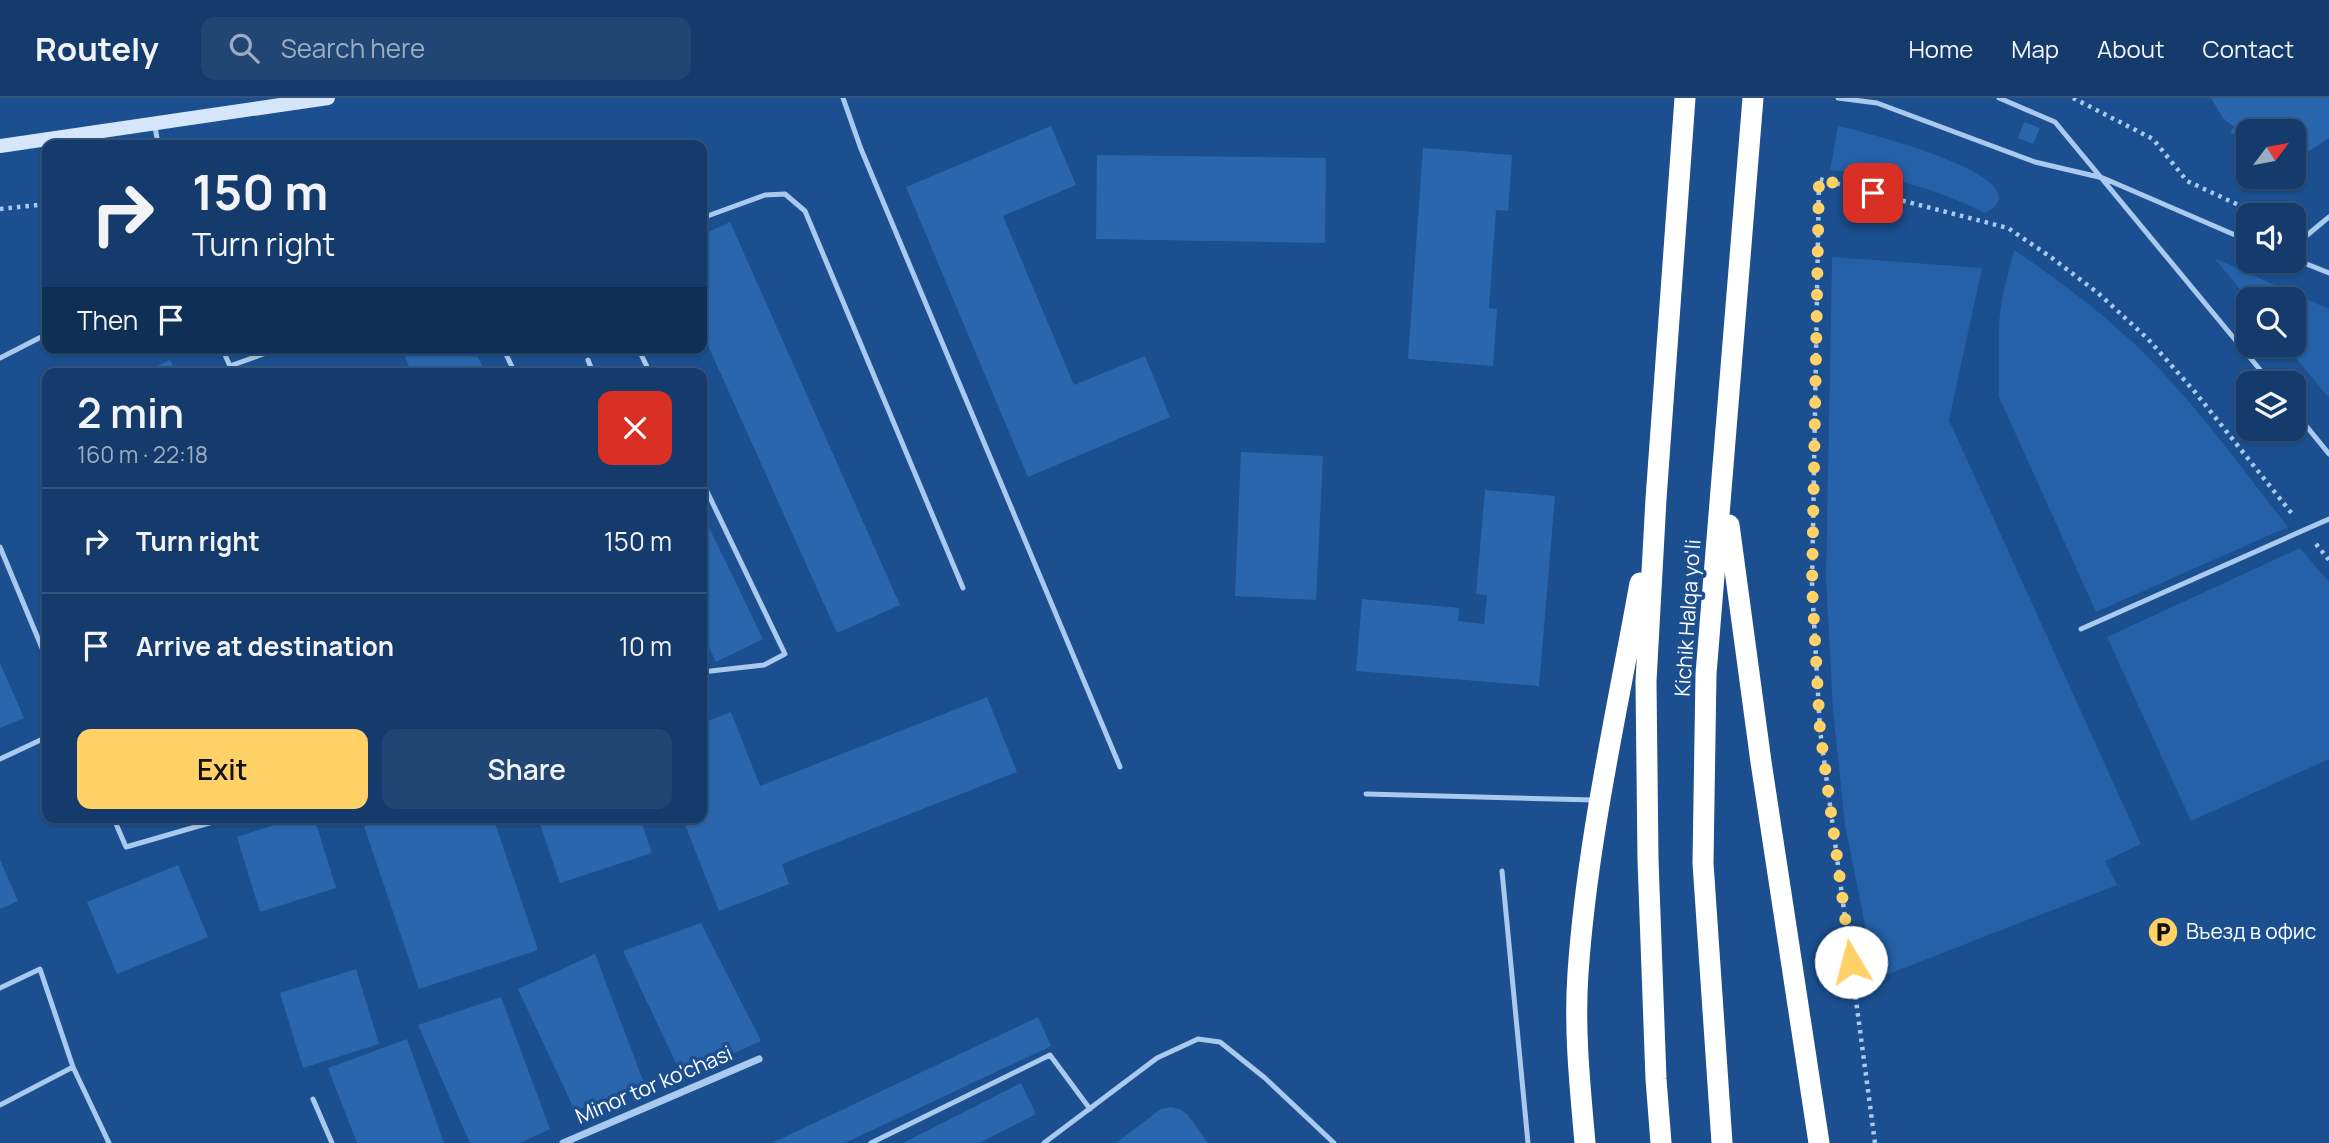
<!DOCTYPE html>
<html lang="en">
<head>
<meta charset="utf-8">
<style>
  body { margin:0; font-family:Manrope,sans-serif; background:#214673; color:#f1f3f6; height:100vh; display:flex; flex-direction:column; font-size:26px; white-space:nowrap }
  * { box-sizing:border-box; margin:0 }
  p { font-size:23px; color:#9dadc1 }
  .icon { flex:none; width:38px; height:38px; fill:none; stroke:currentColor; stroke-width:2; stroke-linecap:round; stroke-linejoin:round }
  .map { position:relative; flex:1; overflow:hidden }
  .panel { position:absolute; left:42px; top:270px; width:665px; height:455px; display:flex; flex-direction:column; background:#143b6b; border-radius:14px; box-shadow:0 2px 5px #0004,0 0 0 2px #33557e }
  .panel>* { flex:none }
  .hud { position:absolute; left:42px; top:42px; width:665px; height:214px; border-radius:14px; box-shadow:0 2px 5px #0004,0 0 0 2px #33557e; background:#143b6b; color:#f1f3f6; overflow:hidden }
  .needle { width:46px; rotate:58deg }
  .fabs { position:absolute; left:2236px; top:21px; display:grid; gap:14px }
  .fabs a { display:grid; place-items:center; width:70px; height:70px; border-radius:14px; background:#143b6b; box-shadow:0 2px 5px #0004,0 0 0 2px #33557e; font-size:35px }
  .pin { position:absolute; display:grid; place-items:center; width:60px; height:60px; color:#fff; margin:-30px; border-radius:14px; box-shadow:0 4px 10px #0006 }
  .me { position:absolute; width:77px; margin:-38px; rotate:352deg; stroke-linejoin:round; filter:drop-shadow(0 0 5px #0008) }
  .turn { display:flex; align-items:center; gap:24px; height:147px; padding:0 35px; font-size:32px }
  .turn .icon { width:91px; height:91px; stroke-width:2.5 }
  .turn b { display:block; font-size:49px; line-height:60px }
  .then { display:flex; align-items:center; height:66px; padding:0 35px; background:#0003; gap:14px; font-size:26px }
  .round { display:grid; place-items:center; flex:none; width:74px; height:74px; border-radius:14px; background:#214673 }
  .overview { display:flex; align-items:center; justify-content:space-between; height:119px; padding:0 35px }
  h1 { font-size:42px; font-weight:600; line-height:52px }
  .primary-button { display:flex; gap:14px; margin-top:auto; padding:14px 35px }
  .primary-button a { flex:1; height:80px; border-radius:14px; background:#ffd166; color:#111; font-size:28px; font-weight:600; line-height:80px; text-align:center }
  .primary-button a+a { background:#214673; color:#f1f3f6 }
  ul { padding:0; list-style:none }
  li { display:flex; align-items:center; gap:21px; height:105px; padding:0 35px; border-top:2px solid #33557e }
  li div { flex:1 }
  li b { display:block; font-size:26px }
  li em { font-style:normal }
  header { display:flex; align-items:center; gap:42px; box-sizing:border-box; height:98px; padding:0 35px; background:#143b6b; border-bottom:2px solid #33557e }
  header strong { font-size:33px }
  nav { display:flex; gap:38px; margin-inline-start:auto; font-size:24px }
  .search { width:490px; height:63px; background:#214673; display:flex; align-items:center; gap:18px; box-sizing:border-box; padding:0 24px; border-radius:14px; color:#9dadc1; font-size:26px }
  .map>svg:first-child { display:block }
</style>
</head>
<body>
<header>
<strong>Routely</strong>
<div class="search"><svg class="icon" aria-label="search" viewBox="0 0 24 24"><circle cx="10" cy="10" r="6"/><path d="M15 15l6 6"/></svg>Search here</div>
<nav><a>Home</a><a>Map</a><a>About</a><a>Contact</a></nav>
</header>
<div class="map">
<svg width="2329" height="1045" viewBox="0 0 2329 1045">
  <rect width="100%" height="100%" fill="#1b4f8f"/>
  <!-- green -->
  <path fill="#2461a8" d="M1838,28C1856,32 2052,80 1985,115C1936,90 1884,77 1830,72Z
    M2014,152C2059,182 2101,214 2140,251C2195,305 2240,368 2288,429L2096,514L1999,299V224L2002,200Z
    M1832,159L1982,170L1949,322L2141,746L2105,763L2117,787L1876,881L1845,727L1833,612L1826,481Z
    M2214,160L2329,211V300L2285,247H2294V201L2249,202Z
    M2300,450L2329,484V661L2191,723L2107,539Z"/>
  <!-- building -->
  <path fill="#2a66ad" d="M2211,0H2329V40L2309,53H2294V33H2249V44L2230,34L2234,29L2223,20Z
    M2024,24L2040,30L2033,46L2018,40Z
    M1051,28L1076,87L1003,118L1074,287L1145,258L1170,319L1028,379L906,89Z
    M1423,50L1512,57L1508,113L1496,112L1489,210L1497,211L1493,268L1408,261Z
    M1097,57L1326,60L1325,145L1096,141Z
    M730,124L900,507L837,535L702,234V137Z
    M401,250H474L485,275H412Z
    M170,262L176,275H142Z
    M1241,354L1323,358L1316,502L1235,498Z
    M1485,392L1555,398L1539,588L1356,573L1362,501L1459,510L1458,523L1484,526L1487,497L1476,496Z
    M702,415L763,541L716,564L702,535Z
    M0,565L24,620L0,630Z
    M987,599L1017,674L782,766L789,786L719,813L682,719H702V625L731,614L760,688Z
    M299,719H314L336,790L260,814L237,739Z
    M390,719H493L538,852L419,891L364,728Z
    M561,719H640L652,755L560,785L540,726Z
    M0,762L18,803L0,811Z
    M178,767L208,839L117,876L87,804Z
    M701,825L761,943L682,978L623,853Z
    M595,856L644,985L575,1013L518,891Z
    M356,871L379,946L303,970L280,895Z
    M501,899L550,1031L520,1045H470L418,927Z
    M1038,919L1051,948L845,1045H772Z
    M407,941L444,1045H357L328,970Z
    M1021,985L1036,1016L979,1045H903Z
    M1171,1009L1179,1011L1187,1016L1208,1045H1116L1161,1011Z"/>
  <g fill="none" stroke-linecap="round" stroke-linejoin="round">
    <!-- path -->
    <path stroke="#a9c9ee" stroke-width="4.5" stroke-dasharray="3.5 5" stroke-linecap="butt" d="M2073,0L2153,41L2187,83L2260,117
      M0,111L47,106
      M2316,446L2329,462
      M1875,1045L1820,632L1812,488L1819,81L2008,130L2052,160L2098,195L2148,241L2195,294L2293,417"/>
    <!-- lane -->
    <path stroke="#a9c9ee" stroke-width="5" d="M843,0L861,51L1120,669
      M1838,0L1877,5L2035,64L2103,80L2249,143
      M1999,0L2055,24L2271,285
      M155,28L158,47
      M702,120L765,97L785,96L805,113L963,490
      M2294,148L2329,119
      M2294,161L2329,175
      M222,250L233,275
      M503,250L515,275
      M638,250L650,275
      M0,260L47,236
      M588,262L593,275
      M230,268L280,250
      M2294,313L2329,356
      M702,383L785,556L764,567L702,574
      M0,449L47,562
      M2081,531L2329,421
      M0,661L47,639
      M1366,696L1594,702
      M113,719L126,749L230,719
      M1502,773L1528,1045
      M0,890L40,871L73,969L109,1045
      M313,1001L332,1045
      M0,1007L73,969
      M871,1045L1050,957L1090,1011
      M1044,1045L1157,960L1198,941L1220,944L1265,980L1334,1045"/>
    <!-- street -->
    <path stroke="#a9c9ee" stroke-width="7" d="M563,1045L759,961"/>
    <!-- secondary -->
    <path stroke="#d6e6fa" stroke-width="14" d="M0,48L328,0"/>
    <!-- highway -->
    <path stroke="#fff" stroke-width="21" d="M1729,427L1761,664L1819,1045
      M1585,1045C1580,988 1574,932 1578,875C1587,744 1617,614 1640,485
      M1661,1045L1656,981L1648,762L1646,583L1656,401L1685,0
      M1722,1045L1703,765L1706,576L1753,0"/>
  </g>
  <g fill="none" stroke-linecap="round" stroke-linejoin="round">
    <!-- route -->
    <path stroke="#ffd166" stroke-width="12" stroke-dasharray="0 21.6" d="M1851,864L1820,632L1812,488L1819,81L1873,95"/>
  </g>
  <!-- icons -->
  <defs>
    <g id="parking-disc" transform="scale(1.575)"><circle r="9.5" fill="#ffd166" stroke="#1b4f8f"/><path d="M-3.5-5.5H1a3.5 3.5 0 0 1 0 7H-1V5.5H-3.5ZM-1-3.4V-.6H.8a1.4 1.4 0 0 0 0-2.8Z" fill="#111"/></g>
  </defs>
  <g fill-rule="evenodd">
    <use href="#parking-disc" x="2163" y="834"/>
  </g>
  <g text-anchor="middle" stroke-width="7" stroke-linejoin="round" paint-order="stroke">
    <!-- street labels -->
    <g font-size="21" fill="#fff" stroke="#1b4f8f">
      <text transform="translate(1688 520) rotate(-86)" y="7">Kichik Halqa yo'li</text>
      <text transform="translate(654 987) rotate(-23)" y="7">Minor tor ko'chasi</text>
    </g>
    <!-- poi labels -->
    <g font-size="21" fill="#fff" stroke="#1b4f8f" text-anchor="start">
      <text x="2186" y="841">Въезд в офис</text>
    </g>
  </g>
</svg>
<div class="fabs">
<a><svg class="needle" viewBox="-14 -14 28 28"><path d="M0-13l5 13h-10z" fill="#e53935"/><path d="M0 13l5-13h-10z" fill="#9dadc1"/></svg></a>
<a><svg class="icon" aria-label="sound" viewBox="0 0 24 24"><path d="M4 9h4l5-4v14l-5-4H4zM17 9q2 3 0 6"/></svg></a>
<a><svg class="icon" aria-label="search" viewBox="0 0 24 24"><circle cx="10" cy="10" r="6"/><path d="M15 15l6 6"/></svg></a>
<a><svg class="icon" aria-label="layers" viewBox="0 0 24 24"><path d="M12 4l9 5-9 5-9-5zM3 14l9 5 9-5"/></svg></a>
</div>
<div class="pin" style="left:1873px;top:95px;background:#d93025"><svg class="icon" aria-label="arrive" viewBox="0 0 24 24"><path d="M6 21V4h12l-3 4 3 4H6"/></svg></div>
<svg class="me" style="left:1851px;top:864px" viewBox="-20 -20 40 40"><circle r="19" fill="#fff"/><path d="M0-13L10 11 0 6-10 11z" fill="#ffd166"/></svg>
<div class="hud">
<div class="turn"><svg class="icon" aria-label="right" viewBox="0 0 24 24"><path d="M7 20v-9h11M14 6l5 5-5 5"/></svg><div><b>150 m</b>Turn right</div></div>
<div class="then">Then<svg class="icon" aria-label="arrive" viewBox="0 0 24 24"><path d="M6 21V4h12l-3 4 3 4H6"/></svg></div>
</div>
<section class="panel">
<div class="overview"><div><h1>2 min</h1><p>160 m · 22:18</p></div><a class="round" style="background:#d93025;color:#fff"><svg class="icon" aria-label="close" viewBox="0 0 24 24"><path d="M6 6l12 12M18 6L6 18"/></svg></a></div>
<ul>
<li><svg class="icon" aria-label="right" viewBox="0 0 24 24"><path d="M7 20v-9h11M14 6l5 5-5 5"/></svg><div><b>Turn right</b></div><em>150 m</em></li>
<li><svg class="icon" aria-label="arrive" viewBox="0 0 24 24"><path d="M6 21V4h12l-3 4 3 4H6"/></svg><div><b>Arrive at destination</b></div><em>10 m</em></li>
</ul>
<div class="primary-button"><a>Exit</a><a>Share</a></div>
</section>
</div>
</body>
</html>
